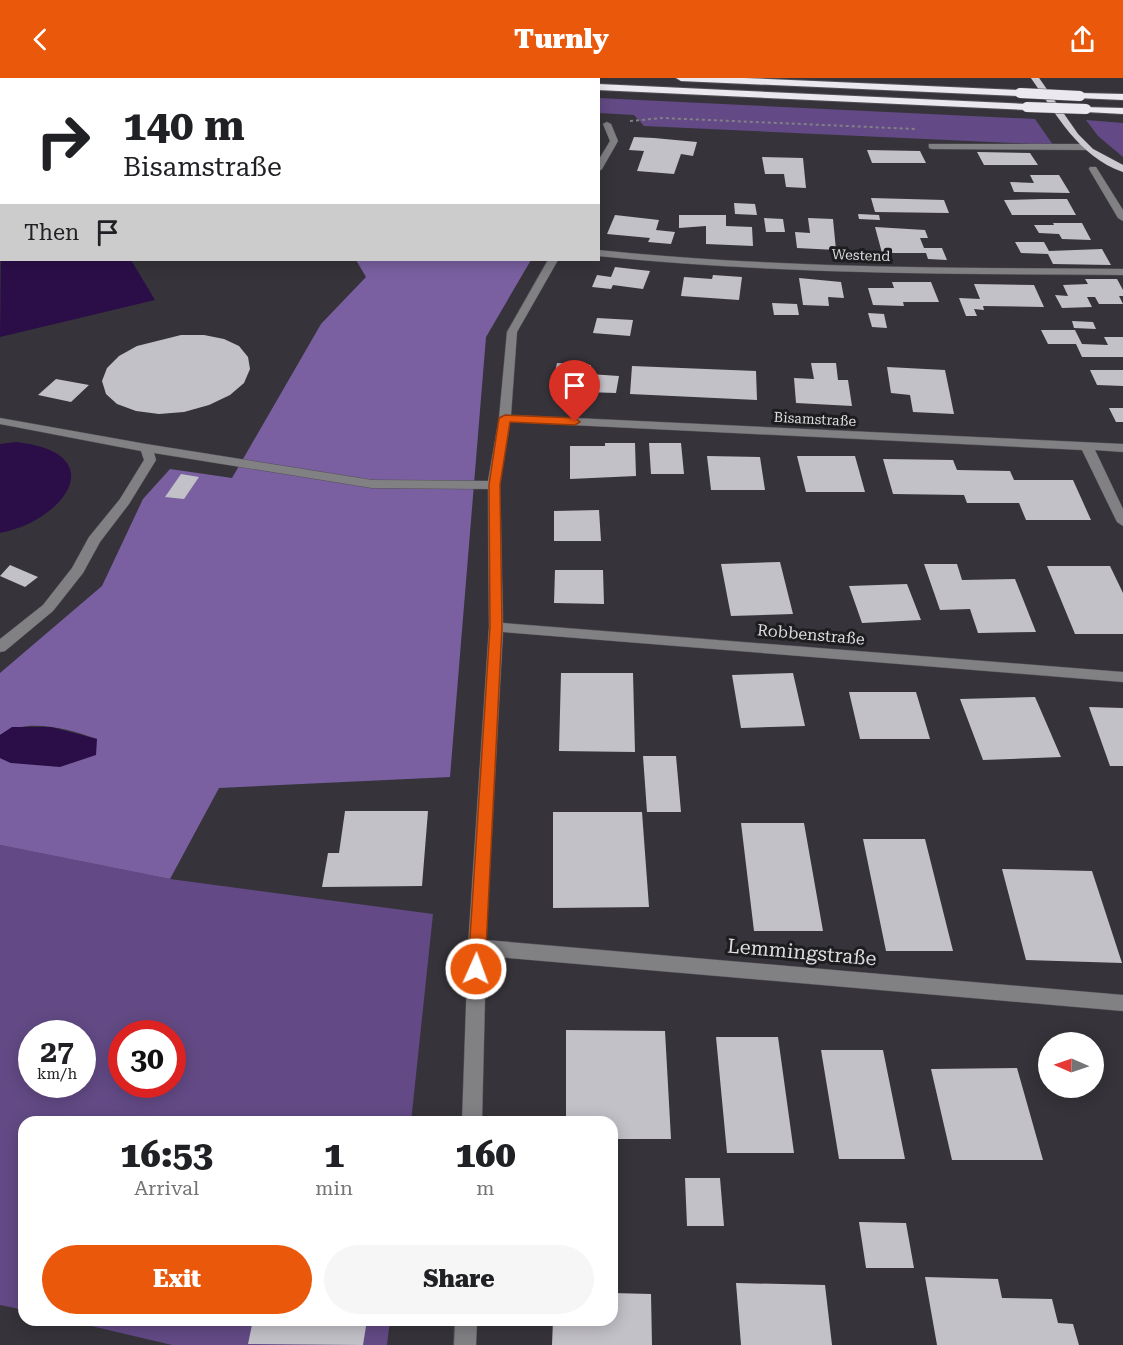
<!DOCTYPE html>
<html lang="en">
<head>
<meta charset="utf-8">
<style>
  body { margin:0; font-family:"Roboto Serif",serif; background:#f6f6f6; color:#202124; height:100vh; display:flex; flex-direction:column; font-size:22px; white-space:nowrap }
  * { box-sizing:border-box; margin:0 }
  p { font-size:20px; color:#757577 }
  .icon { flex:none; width:33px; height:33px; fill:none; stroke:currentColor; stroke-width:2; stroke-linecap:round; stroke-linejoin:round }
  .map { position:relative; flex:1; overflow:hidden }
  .panel { position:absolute; left:18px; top:1038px; width:600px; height:210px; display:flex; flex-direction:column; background:#fff; border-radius:18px; box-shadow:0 3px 15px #0003 }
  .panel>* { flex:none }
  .guide { position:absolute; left:0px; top:0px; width:600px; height:183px; box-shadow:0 3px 15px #0003; background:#fff; color:#202124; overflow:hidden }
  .needle { width:39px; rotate:272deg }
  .tools { position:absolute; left:1038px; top:954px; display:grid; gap:12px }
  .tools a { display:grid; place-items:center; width:66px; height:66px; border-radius:50%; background:#fff; box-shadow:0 3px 15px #0003; font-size:30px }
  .speed { position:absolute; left:18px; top:942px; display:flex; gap:12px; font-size:30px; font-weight:700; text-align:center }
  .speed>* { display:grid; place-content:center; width:78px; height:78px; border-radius:50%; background:#fff; box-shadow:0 3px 15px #0003; line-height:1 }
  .speed small { font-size:15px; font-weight:400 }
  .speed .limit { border:9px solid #d22; background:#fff; color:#111 }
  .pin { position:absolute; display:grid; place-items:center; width:51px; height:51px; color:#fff; margin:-62px -26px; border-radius:50% 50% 50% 0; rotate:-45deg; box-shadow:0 0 6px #0007 }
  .pin .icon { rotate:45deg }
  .me { position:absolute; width:66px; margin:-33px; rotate:2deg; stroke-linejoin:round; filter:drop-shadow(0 0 4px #0008) }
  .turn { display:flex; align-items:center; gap:21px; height:126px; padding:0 24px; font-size:27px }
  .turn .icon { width:78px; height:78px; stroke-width:2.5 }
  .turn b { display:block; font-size:42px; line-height:51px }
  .then { display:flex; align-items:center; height:57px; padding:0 24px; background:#0003; gap:12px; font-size:22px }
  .eta { display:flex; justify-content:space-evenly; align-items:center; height:102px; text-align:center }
  .eta b { font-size:36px; font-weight:800; line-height:42px }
  .button { display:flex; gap:12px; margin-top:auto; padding:12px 24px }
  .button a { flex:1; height:69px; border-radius:36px; background:#ea580c; color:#fff; font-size:24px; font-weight:800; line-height:69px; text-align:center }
  .button a+a { background:#f6f6f6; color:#202124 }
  header { display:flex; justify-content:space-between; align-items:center; height:78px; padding:0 24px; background:#ea580c; color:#fff; font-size:27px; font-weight:800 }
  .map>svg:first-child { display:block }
</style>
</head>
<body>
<header><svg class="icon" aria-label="back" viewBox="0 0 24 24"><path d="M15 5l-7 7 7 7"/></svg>Turnly<svg class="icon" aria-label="share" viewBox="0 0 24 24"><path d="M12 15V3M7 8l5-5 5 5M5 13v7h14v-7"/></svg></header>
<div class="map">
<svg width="1123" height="1267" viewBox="0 0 1123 1267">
  <rect width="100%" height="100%" fill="#36343a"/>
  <!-- green -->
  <path fill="#634a86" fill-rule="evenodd" d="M598,20L1035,41L1053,67L644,48L634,37L599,35Z
    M1086,42L1123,45V79L1098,58Z
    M0,767L170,801L433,836L411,1044H24V1232L0,1227ZM32,956H82V1006H32ZM122,956H172V1006H122Z
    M66,1242H390L387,1267H172Z"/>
  <!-- forest -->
  <path fill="#7a60a1" d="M356,182H531L486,259L450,699L219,710L170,801L0,767V680L11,685L97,661C68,651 28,639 0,657V595L102,508L143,421L170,391L232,400L321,246L366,199Z"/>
  <!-- water -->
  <path fill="#2b0e48" d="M1,178L2,182H131L155,222L0,259Z
    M16,364C114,375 64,443 0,455V366Z
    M12,649H51L97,661L96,677L60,689L11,685L0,680V657Z"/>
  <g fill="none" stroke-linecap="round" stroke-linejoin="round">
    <!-- river -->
    <path fill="#2b0e48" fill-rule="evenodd" d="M107,0H144L106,2Z
      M0,45H2L0,69Z"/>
  </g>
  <!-- building -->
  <path fill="#c3c1c8" d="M634,59L654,60L697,64L693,78L681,76L674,96L637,93L644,73L629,72Z
    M867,72L920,73L926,85H872Z
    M977,74L1030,75L1038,87H984Z
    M762,79L803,80L806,110L786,109L784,96H765Z
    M1030,97H1059L1070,115L1014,114L1010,104L1034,105Z
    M871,120L944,122L949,135L875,134Z
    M1043,121H1067L1076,137H1012L1004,122Z
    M734,125L755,126L757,137L735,136Z
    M858,136L879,137L880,142L859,141Z
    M615,137L659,142L656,152L675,154L671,166L648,164L650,160L607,156Z
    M679,137H726V148L752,149L753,168L706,166V148L679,150Z
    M764,140L783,141L785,154H766Z
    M808,140L833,141L836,172L797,170L795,154L810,155Z
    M1053,145H1082L1091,162L1062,161L1059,156L1039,155L1034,147H1054Z
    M875,149L925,152L928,160H920L924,170H942L947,182L928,181L926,175H882Z
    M1015,164H1044L1049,173L1102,171L1111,187L1053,186L1048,176L1021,175Z
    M615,189L650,193L643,211L613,207L611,211L592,209L597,197L611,199Z
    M713,197L742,199L739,222L681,218L684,199L712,201Z
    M799,200L841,204L844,220L828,219L829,228L803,227Z
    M1085,201H1117L1123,212V218H1119L1123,226H1099L1095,219H1087L1092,229L1062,230L1055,217L1068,218L1063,207L1088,206Z
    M892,204H931L939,224H903L904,228L873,227L868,210H894Z
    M974,206L1034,207L1044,229L983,228L984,232L974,231L977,238H966L959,220L980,221Z
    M772,225L797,226L799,237H774Z
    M868,235L884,236L887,250L872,249Z
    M597,240L633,242L630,258L593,255Z
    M1072,243L1093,244L1096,251L1074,250Z
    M1041,252H1075L1082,266L1108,267L1104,259H1123V279H1082L1076,266H1048Z
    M181,257H204L224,261L239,268L248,279L250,291L244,305L230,317L209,327L184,334L159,336L136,333L117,326L106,316L102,303L107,290L119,278L137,268Z
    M557,285L591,287L589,296L619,298L616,315L586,314L587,308L552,306Z
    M811,285H836L838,302H848L852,328L796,325L794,300L814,301Z
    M632,288L756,293L757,322L630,316Z
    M887,289L945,292L954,336L913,334L910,317L891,315Z
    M1090,292H1123V308L1097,307Z
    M56,301L89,307L71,324L38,317Z
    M1109,330H1123V344H1116Z
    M605,365H635L636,398L570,401V368H605Z
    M649,365H681L684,396H651Z
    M707,378L760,379L765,412H711Z
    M797,378H855L865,414H806Z
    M883,381L953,382L957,392L1010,393L1014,402H1073L1091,442H1026L1019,425H967L964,417L893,416Z
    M181,396L199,399L184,421L165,419Z
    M599,432L601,463H554V433Z
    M780,484L793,536L731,538L721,486Z
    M924,486H957L962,502L1015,501L1036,554L978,555L970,531L940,532Z
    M10,487L38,499L25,509L0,498Z
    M1047,488H1110L1123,515V556H1075Z
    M555,492H603L604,526L554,525Z
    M907,506L921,542L862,545L849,508Z
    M561,595H633L635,674L559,673Z
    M793,595L805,648L741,650L732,597Z
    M849,614H916L930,661H860Z
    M1035,619L1061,679L983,682L960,621Z
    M1089,629L1123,630V688H1110Z
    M643,678H676L681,734H647Z
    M345,733H428L422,808L322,809L328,775H339Z
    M553,734H642L649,829L553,830Z
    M741,745H804L823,853H754Z
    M863,761H925L953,873H886Z
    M1002,791L1092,793L1122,885L1026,882Z
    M566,952L665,953L671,1061H612V1044H566Z
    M716,959H778L794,1075H727Z
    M821,972H883L905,1081H839Z
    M1017,990L1043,1082H952L931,991Z
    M685,1100H720L724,1148H687Z
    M859,1144L906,1145L914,1190H866Z
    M925,1199L998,1201L1002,1220L1052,1221L1058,1245L1073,1246L1079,1267H937Z
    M736,1205L825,1207L832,1267H741Z
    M612,1215L651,1216L652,1267H552L553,1242H612Z
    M253,1242H367L363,1267L248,1266Z"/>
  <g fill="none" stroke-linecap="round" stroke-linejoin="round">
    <!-- minor casing -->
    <g stroke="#545258" stroke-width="1">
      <path id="minor" d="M607,44L611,46L618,63L602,91L598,94V83L610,63L603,46Z
        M929,66H1086L1090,69L1086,72L932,71L929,70Z
        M1090,89H1096L1123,132V143L1118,140L1089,91Z
        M598,172C772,190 948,190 1123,191V197C948,196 772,196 598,178Z
        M548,182H558L517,254L511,337L1123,366V374L1095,372L1123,431V448L1117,444L1082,372L510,344L500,407L503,545L1123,594V604L503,554L486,862L1123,917V933L486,878L482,1044H462L468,869L489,549L488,411L372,410L154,375L156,382L129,426L100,464L83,495L53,533L5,573L0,574V561L43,527L72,490L89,459L120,421L144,382L141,373L0,346V340L146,366L372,402L488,403L499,340L507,254Z
        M455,1242H477L476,1267H454Z"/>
    </g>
    <!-- major casing -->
    <g stroke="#545258" stroke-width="1">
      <path id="major" d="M1031,0H1039L1078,56L1093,71L1123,87V94C1078,78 1057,37 1031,0Z"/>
    </g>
    <!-- highway casing -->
    <g stroke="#545258" stroke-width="2">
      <path id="highway" d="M424,0H458L459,2H425Z
        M676,0H744L1020,12L1025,15L1020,18L681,3Z
        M598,6L1027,26L1032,29L1027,32L598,12Z
        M1080,15L1123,16V22L1077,20L1075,18Z
        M1083,29L1123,30V36L1086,34L1083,33Z"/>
    </g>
    <!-- path -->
    <path stroke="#828085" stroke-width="2" stroke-dasharray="3 3" stroke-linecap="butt" d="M64,0L81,2
      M100,2L108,0
      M630,43L663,40L916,51"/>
    <!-- minor -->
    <use href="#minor" fill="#818083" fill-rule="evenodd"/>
    <!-- major -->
    <use href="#major" fill="#cdcbd1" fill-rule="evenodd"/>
    <!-- highway -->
    <use href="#highway" fill="#ebe8ef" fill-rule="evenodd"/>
    <!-- highway-bridge casing -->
    <g stroke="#545258" stroke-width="11" stroke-linecap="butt">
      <path id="highway-bridge" d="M1020,15L1080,18
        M1027,29L1086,31"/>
    </g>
    <!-- highway-bridge -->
    <use href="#highway-bridge" stroke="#ebe8ef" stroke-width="10"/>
  </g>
  <!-- route -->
  <path fill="#ea580c" stroke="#983908" stroke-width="1.5" d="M505,337L575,340L580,344L575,347L510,344L500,407L502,549L485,891L482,896L476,898L471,896L468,891L490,549L489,407L499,340Z"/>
  <g text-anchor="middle" stroke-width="6" stroke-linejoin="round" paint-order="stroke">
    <!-- far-street labels -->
    <g font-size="14" fill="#dcdbde" stroke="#1d1c1f">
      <text transform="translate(861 177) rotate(2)" y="5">Westend</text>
      <text transform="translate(815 341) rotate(3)" y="5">Bisamstraße</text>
    </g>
    <!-- street labels -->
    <g font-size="16" fill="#dcdbde" stroke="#1d1c1f">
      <text transform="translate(811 556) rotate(5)" y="6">Robbenstraße</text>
    </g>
    <!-- near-street labels -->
    <g font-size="20" fill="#dcdbde" stroke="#1d1c1f">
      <text transform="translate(802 874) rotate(5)" y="7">Lemmingstraße</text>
    </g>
  </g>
</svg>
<div class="tools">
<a><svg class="needle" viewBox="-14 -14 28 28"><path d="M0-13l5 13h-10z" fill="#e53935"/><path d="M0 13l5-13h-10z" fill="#757577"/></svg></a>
</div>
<div class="speed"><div>27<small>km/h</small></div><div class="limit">30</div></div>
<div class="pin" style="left:575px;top:344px;background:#d93025"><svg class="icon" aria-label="arrive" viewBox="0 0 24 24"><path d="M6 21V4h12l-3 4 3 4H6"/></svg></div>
<svg class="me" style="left:476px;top:891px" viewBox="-20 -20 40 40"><circle r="17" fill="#ea580c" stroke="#fff" stroke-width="3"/><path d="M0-11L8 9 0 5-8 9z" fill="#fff"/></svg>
<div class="guide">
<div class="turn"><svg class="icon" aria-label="right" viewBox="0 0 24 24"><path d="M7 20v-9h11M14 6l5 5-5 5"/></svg><div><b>140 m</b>Bisamstraße</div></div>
<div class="then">Then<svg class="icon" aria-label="arrive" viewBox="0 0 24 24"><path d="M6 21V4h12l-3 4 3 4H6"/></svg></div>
</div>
<section class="panel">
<div class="eta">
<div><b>16:53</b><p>Arrival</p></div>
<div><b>1</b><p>min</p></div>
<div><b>160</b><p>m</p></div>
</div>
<div class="button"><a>Exit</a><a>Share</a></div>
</section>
</div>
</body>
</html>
